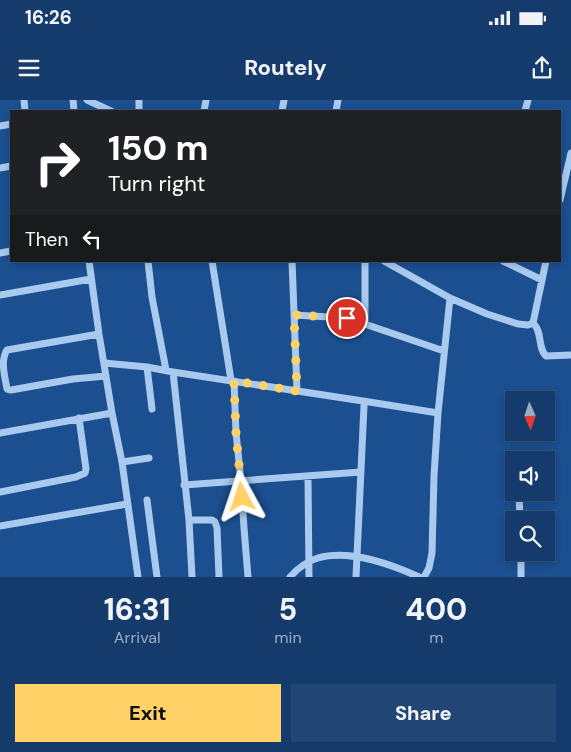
<!DOCTYPE html>
<html lang="en">
<head>
<meta charset="utf-8">
<style>
  body { margin:0; font-family:"DM Sans",sans-serif; background:#214673; color:#f1f3f6; height:100vh; display:flex; flex-direction:column; font-size:19px; white-space:nowrap }
  * { box-sizing:border-box; margin:0 }
  p { font-size:16px; color:#9dadc1 }
  .icon { flex:none; width:28px; height:28px; fill:none; stroke:currentColor; stroke-width:2; stroke-linecap:round; stroke-linejoin:round }
  .map { position:relative; height:477px; overflow:hidden }
  .drawer { display:flex; flex-direction:column; background:#143b6b; flex:1 }
  .drawer>* { flex:none }
  .guide { position:absolute; left:10px; top:10px; width:551px; height:152px; border-radius:0px; box-shadow:0 2px 8px #0003,0 0 0 1px #33557e; background:#202124; color:#fff; overflow:hidden }
  .needle { width:32px; rotate:177deg }
  .buttons { position:absolute; left:505px; top:291px; display:grid; gap:10px }
  .buttons a { display:grid; place-items:center; width:50px; height:50px; border-radius:0px; background:#143b6b; box-shadow:0 2px 8px #0003,0 0 0 1px #33557e; font-size:25px }
  .pin { position:absolute; display:grid; place-items:center; width:42px; height:42px; color:#fff; margin:-21px; border:2px solid #fff; border-radius:50%; box-shadow:0 1px 5px #0007 }
  .me { position:absolute; width:55px; margin:-28px; rotate:355deg; stroke-linejoin:round; filter:drop-shadow(0 0 4px #0008) }
  .turn { display:flex; align-items:center; gap:18px; height:105px; padding:0 15px; font-size:22px }
  .turn .icon { width:65px; height:65px; stroke-width:2.5 }
  .turn b { display:block; font-size:35px; line-height:42px }
  .then { display:flex; align-items:center; height:48px; padding:0 15px; background:#0003; gap:10px; font-size:19px }
  .eta { display:flex; justify-content:space-evenly; align-items:center; height:85px; text-align:center }
  .eta b { font-size:30px; font-weight:800; line-height:35px }
  .button { display:flex; gap:10px; margin-top:auto; padding:10px 15px }
  .button a { flex:1; height:58px; border-radius:0px; background:#ffd166; color:#111; font-size:20px; font-weight:800; line-height:58px; text-align:center }
  .button a+a { background:#214673; color:#f1f3f6 }
  .status { display:flex; justify-content:space-between; align-items:center; height:35px; padding:0 25px; background:#143b6b; direction:ltr }
  .status svg { height:14px; fill:currentColor }
  header { display:flex; justify-content:space-between; align-items:center; height:65px; padding:0 15px; background:#143b6b; font-size:22px; font-weight:800 }
  .map>svg:first-child { display:block }
</style>
</head>
<body>
<div class="status"><b>16:26</b><svg viewBox="0 0 49 12"><path d="M0 12V9h3v3zM5 12V6h3v6zM10 12V3h3v9zM15 12V0h3v12zM26 1h20v11H26zM47 4h2v5h-2z"/></svg></div>
<header><svg class="icon" aria-label="menu" viewBox="0 0 24 24"><path d="M4 6h16M4 12h16M4 18h16"/></svg>Routely<svg class="icon" aria-label="share" viewBox="0 0 24 24"><path d="M12 15V3M7 8l5-5 5 5M5 13v7h14v-7"/></svg></header>
<div class="map">
<svg width="571" height="477" viewBox="0 0 571 477">
  <rect width="100%" height="100%" fill="#1b4f8f"/>
  <g fill="none" stroke-linecap="round" stroke-linejoin="round">
    <!-- minor -->
    <path stroke="#a9c9ee" stroke-width="7" d="M24,0L25,11
      M73,0L74,11
      M87,0L111,11
      M139,11V0
      M204,11L206,0
      M282,11L284,0
      M336,11L338,0
      M525,11L528,0
      M0,26L11,24
      M0,68L11,66
      M560,100L571,53
      M0,153L11,151
      M89,161L99,234L112,313L122,362L138,477
      M148,161L152,197L166,270
      M212,161L231,280
      M292,161L297,291
      M384,161L450,198L487,214L518,224L528,225L533,223
      M503,161L542,180
      M546,161L533,223C543,232 537,247 546,256L571,255
      M0,195L91,179
      M294,215L347,218L444,251
      M365,224V161
      M99,234L7,250C0,261 5,277 7,289L11,290L73,279L106,276
      M104,263L147,267L173,272L363,301L364,306L356,477
      M147,267L152,309
      M173,272L189,420L192,477
      M234,281L236,333L241,381L244,428L248,477
      M363,301L438,313
      M0,333L112,313
      M122,362L149,358
      M308,377L309,477
      M184,385L361,372
      M0,392L76,377L85,373L86,369L79,318
      M519,392L520,420
      M147,400L157,477
      M189,420H212L215,422L217,428L219,477
      M0,426L127,404
      M521,452V477
      M290,477C297,469 308,461 318,458C350,449 390,464 419,477
      M424,477L429,468L432,453L434,376L438,313L450,198"/>
  </g>
  <g fill="none" stroke-linecap="round" stroke-linejoin="round">
    <!-- route -->
    <path stroke="#ffd166" stroke-width="9" stroke-dasharray="0 16.2" d="M242,397L236,333L234,281L297,291L294,215L347,218"/>
  </g>
</svg>
<div class="buttons">
<a><svg class="needle" viewBox="-14 -14 28 28"><path d="M0-13l5 13h-10z" fill="#e53935"/><path d="M0 13l5-13h-10z" fill="#9dadc1"/></svg></a>
<a><svg class="icon" aria-label="sound" viewBox="0 0 24 24"><path d="M4 9h4l5-4v14l-5-4H4zM17 9q2 3 0 6"/></svg></a>
<a><svg class="icon" aria-label="search" viewBox="0 0 24 24"><circle cx="10" cy="10" r="6"/><path d="M15 15l6 6"/></svg></a>
</div>
<div class="pin" style="left:347px;top:218px;background:#d93025"><svg class="icon" aria-label="arrive" viewBox="0 0 24 24"><path d="M6 21V4h12l-3 4 3 4H6"/></svg></div>
<svg class="me" style="left:242px;top:397px" viewBox="-20 -20 40 40"><path d="M0-17L14 15 0 8-14 15z" fill="#ffd166" stroke="#fff" stroke-width="4"/></svg>
<div class="guide">
<div class="turn"><svg class="icon" aria-label="right" viewBox="0 0 24 24"><path d="M7 20v-9h11M14 6l5 5-5 5"/></svg><div><b>150 m</b>Turn right</div></div>
<div class="then">Then<svg class="icon" aria-label="left" viewBox="0 0 24 24"><path d="M17 20v-9H6M10 6l-5 5 5 5"/></svg></div>
</div>
</div>
<section class="drawer">
<div class="eta">
<div><b>16:31</b><p>Arrival</p></div>
<div><b>5</b><p>min</p></div>
<div><b>400</b><p>m</p></div>
</div>
<div class="button"><a>Exit</a><a>Share</a></div>
</section>
</body>
</html>
